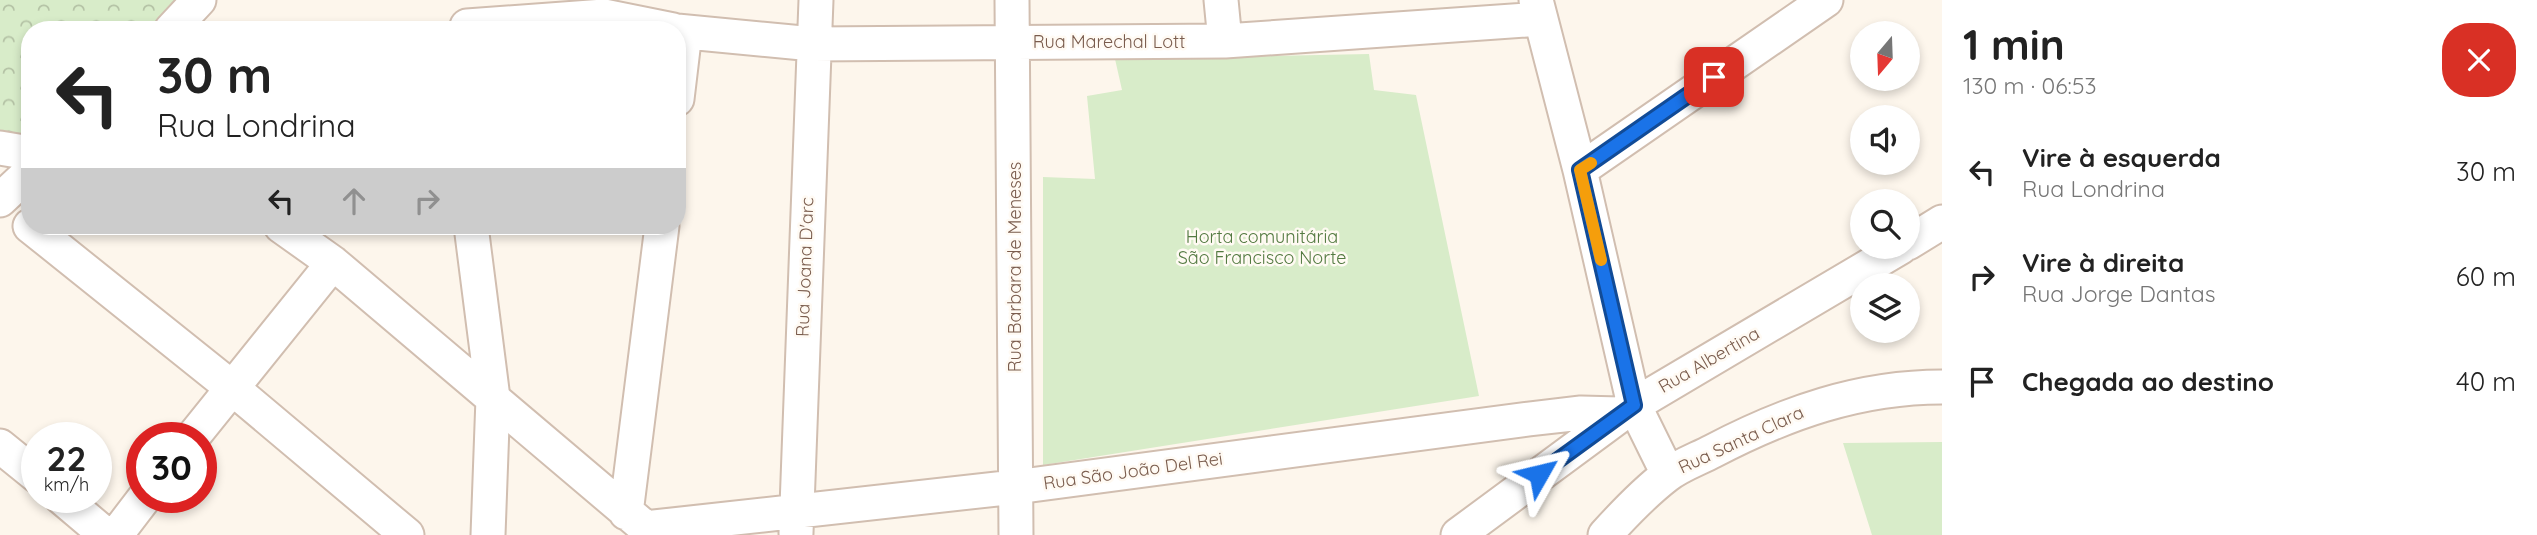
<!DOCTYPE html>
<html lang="pt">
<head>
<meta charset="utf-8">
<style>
  body { margin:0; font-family:Quicksand,sans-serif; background:#f6f6f6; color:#222; height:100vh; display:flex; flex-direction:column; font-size:26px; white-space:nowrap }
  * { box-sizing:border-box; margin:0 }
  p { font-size:23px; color:#767676 }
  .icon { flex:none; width:38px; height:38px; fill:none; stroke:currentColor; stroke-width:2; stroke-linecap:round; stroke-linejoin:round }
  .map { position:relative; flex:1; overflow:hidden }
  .drawer { display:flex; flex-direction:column; background:#fff; width:595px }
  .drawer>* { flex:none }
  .guide { position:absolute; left:21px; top:21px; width:665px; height:214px; border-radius:28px; box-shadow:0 4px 10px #0003; background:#fff; color:#222; overflow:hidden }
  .needle { width:46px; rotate:199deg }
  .controls { position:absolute; left:1850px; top:21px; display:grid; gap:14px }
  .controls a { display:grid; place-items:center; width:70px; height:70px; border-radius:50%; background:#fff; box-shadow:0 4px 10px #0003; font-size:35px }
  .speed { position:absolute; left:21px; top:422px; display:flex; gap:14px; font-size:35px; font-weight:700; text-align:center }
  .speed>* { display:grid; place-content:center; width:91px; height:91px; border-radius:50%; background:#fff; box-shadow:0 4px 10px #0003; line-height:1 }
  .speed small { font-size:18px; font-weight:400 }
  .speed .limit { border:10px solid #d22; background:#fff; color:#111 }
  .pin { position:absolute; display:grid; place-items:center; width:60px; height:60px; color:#fff; margin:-30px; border-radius:14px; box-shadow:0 4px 10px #0006 }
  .me { position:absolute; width:77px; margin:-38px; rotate:53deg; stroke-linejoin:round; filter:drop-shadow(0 0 5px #0008) }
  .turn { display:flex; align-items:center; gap:24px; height:147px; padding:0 21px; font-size:32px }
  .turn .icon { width:91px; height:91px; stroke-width:2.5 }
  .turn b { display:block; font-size:49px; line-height:60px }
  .lanes { display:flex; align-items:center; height:66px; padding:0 21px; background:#0003; justify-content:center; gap:35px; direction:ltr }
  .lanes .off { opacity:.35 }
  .round { display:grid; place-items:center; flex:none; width:74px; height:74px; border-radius:28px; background:#f6f6f6 }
  .overview { display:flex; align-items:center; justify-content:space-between; height:119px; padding:0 21px }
  h1 { font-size:42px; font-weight:700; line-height:52px }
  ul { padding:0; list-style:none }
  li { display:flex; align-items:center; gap:21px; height:105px; padding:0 21px }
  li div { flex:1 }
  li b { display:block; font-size:26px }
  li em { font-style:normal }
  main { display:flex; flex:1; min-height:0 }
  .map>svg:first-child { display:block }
</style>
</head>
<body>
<main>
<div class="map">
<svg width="1942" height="535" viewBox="0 0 1942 535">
  <defs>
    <pattern id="park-crowns" width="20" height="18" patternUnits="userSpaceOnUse" patternTransform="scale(1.75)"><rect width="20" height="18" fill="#d8ecc9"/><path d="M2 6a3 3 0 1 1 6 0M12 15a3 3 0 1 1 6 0" fill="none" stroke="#b4c2a5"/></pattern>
  </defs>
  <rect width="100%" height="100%" fill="#fdf6ec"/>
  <!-- park -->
  <path fill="url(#park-crowns)" d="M0,0H199L170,30H30V138H0Z"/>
  <!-- garden -->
  <path fill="#d8ecc9" d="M1369,54L1374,90L1416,95L1479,396L1043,465V177L1095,179L1087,96L1122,90L1115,59Z
    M1942,442V535H1872L1843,443Z"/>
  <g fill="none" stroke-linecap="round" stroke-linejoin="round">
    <!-- minor casing -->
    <g stroke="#d1beb0" stroke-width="37">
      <path id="minor" d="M1012,0L1016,535
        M1221,0L1225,41
        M1536,0L1580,170L1634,405L1668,474
        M467,26L604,16L673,30
        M171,30L199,0
        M677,31L813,44L1225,41L1541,19
        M677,99L685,32
        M0,148L30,153
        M1580,170L1826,0
        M0,200L30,172
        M30,226L231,387L407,535
        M281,226L333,263L654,535
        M471,226L493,398L488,535
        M1908,243L1942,222
        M192,438L333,263
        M0,446L37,476
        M61,497L106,535
        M626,513L662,226
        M645,528L1015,487L1529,419L1581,413L1620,414
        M796,533L816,0
        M116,535L145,497
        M1458,535L1634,405L1901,247
        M1605,535C1624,514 1644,493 1666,476C1680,465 1698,459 1713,451C1786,413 1859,387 1942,387"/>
    </g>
    <!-- minor -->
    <use href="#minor" stroke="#fff" stroke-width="33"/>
  </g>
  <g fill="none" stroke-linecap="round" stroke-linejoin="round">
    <!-- route casing -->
    <g stroke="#114b97" stroke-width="18">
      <path id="route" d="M1539,474L1634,405L1580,170L1714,77"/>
    </g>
    <!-- route -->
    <use href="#route" stroke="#1a73e8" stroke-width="12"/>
    <!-- slow -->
    <path stroke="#f59e0b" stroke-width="12" d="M1591,163L1580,170L1601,260"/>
  </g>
  <g text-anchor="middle" stroke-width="5" stroke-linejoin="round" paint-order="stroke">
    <!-- street labels -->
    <g font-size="18" fill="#7a5c4d" stroke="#fffaf3">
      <text x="1109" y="48">Rua Marechal Lott</text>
      <text transform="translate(805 267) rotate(-88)" y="6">Rua Joana D'arc</text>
      <text transform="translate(1015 267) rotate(-90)" y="6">Rua Barbara de Meneses</text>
      <text transform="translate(1709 360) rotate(-30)" y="6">Rua Albertina</text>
      <text transform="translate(1741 440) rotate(-25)" y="6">Rua Santa Clara</text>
      <text transform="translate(1133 471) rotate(-8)" y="6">Rua São João Del Rei</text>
    </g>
    <!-- park labels -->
    <g font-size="18" fill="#537a41" stroke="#fffaf3">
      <text x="1262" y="243">Horta comunitária<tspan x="1262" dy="21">São Francisco Norte</tspan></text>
    </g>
  </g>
</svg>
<div class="controls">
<a><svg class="needle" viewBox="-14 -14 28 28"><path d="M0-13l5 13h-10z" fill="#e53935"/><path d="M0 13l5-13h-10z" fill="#767676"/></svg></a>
<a><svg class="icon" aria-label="sound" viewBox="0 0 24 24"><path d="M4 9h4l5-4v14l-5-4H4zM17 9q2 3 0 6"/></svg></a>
<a><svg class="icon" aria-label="search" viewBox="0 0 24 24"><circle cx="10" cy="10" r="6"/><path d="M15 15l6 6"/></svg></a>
<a><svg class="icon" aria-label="layers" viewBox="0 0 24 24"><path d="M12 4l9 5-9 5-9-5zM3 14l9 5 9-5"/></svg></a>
</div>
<div class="speed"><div>22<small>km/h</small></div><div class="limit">30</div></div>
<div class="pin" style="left:1714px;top:77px;background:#d93025"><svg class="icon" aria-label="arrive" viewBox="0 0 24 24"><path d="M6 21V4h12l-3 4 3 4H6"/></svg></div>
<svg class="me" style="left:1539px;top:474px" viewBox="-20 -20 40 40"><path d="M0-17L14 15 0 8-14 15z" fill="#1a73e8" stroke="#fff" stroke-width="4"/></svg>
<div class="guide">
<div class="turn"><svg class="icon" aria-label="left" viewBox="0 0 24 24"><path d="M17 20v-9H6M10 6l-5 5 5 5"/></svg><div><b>30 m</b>Rua Londrina</div></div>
<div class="lanes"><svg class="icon" aria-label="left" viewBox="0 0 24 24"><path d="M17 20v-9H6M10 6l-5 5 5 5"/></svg><svg class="icon off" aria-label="ahead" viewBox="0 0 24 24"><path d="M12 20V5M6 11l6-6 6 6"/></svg><svg class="icon off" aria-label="right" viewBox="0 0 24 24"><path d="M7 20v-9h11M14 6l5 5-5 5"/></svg></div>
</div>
</div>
<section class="drawer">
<div class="overview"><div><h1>1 min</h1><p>130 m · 06:53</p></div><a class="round" style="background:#d93025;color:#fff"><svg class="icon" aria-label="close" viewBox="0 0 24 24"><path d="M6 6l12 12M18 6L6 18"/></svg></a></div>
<ul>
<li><svg class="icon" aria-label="left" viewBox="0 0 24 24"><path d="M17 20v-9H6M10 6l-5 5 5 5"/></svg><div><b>Vire à esquerda</b><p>Rua Londrina</p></div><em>30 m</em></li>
<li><svg class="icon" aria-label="right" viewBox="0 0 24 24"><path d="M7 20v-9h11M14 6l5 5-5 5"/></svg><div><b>Vire à direita</b><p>Rua Jorge Dantas</p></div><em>60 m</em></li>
<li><svg class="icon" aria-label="arrive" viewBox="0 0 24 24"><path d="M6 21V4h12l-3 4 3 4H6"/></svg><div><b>Chegada ao destino</b></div><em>40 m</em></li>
</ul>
</section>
</main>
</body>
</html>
